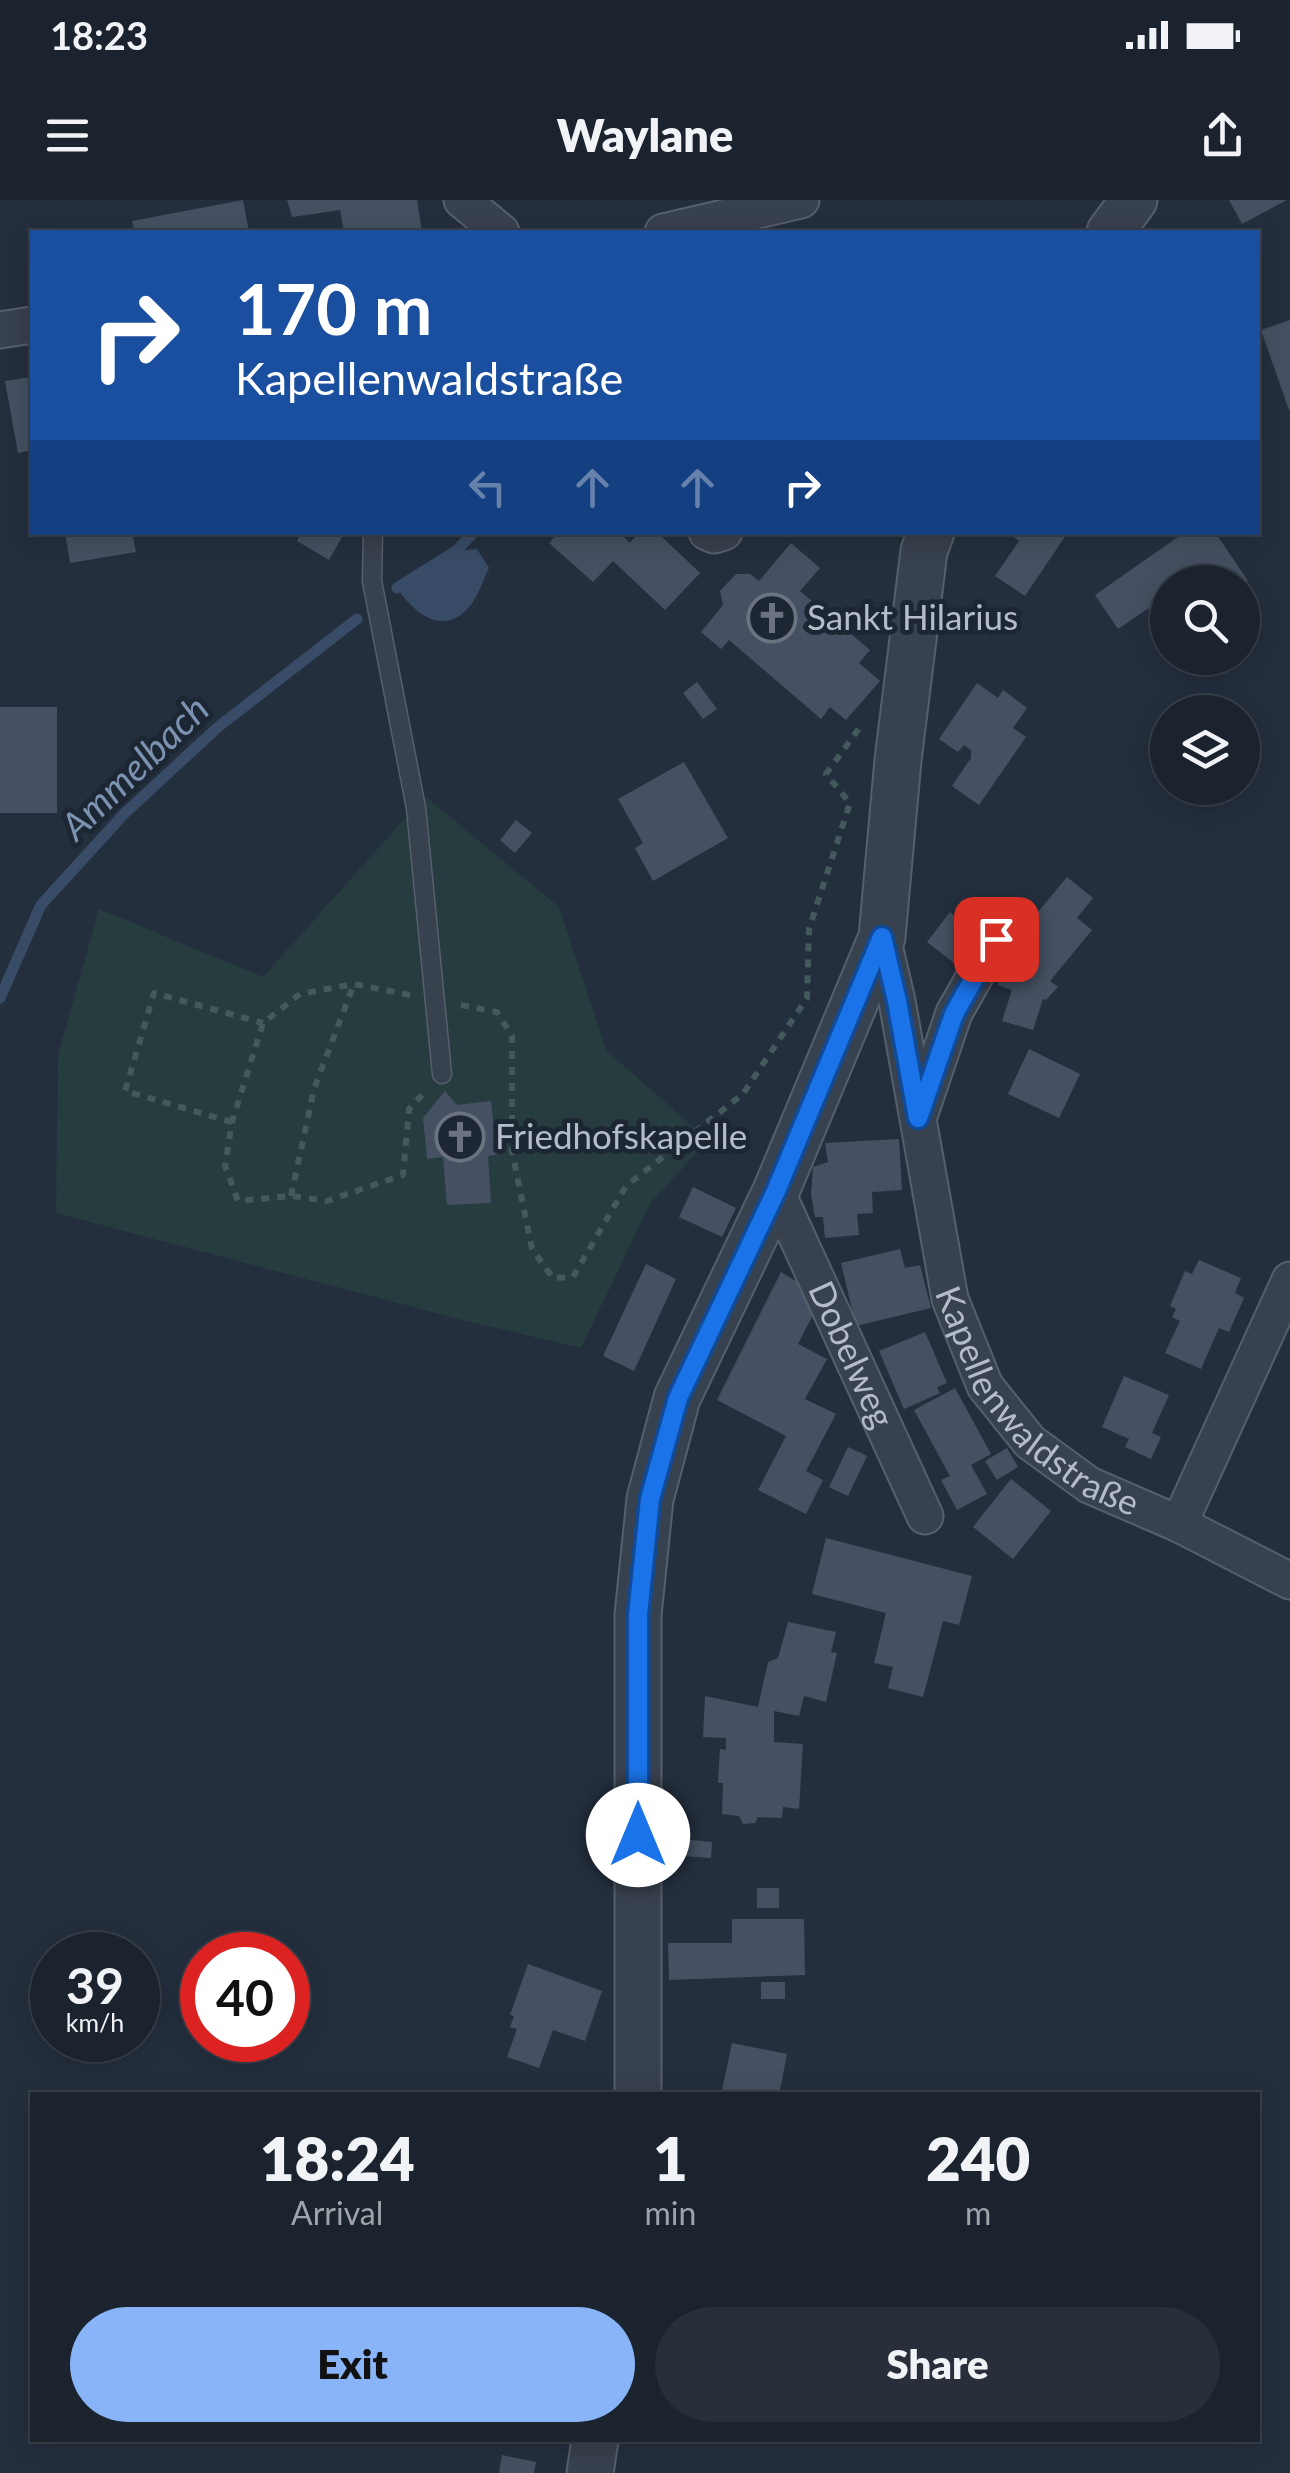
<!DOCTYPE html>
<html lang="en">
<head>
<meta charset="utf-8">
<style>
  body { margin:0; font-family:Lato,sans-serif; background:#282f3a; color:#f1f3f6; height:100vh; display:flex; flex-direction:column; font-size:38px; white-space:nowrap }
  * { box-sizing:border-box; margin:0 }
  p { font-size:32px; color:#a0a4aa }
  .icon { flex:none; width:55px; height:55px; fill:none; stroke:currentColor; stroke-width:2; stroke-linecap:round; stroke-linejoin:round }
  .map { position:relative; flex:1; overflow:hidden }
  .panel { position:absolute; left:30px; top:1892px; width:1230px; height:350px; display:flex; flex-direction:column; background:#1b232e; border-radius:0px; box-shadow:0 5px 25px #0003,0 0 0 2px #39404a }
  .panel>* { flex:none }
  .guide { position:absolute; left:30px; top:30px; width:1230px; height:305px; border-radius:0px; box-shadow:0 5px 25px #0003,0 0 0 2px #39404a; background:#1a4fa0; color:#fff; overflow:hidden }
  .controls { position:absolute; left:1150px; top:365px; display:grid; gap:20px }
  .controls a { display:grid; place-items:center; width:110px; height:110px; border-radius:50%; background:#1b232e; box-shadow:0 5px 25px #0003,0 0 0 2px #39404a; font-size:50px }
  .speed { position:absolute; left:30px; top:1732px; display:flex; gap:20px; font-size:50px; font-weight:700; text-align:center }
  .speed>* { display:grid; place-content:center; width:130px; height:130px; border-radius:50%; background:#1b232e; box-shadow:0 5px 25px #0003,0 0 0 2px #39404a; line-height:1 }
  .speed small { font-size:25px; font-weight:400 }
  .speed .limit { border:15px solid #d22; background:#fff; color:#111 }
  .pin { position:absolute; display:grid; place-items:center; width:85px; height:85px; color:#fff; margin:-42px; border-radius:20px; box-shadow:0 5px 15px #0006 }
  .me { position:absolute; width:110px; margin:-55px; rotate:0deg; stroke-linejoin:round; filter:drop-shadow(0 0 8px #0008) }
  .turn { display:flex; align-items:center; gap:35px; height:210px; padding:0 40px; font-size:45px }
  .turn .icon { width:130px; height:130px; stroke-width:2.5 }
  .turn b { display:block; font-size:70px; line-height:85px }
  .lanes { display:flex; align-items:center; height:95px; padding:0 40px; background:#0003; justify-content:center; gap:50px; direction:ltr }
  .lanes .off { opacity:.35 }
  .eta { display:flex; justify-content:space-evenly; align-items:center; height:170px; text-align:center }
  .eta b { font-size:60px; font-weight:800; line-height:70px }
  .action { display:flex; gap:20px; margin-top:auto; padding:20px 40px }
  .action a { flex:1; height:115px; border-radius:60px; background:#8ab4f8; color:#111; font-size:40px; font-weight:800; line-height:115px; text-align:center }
  .action a+a { background:#282f3a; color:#f1f3f6 }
  .status { display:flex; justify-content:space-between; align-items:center; height:70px; padding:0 50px; background:#1b232e; direction:ltr }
  .status svg { height:28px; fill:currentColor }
  header { display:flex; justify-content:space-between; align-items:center; height:130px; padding:0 40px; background:#1b232e; font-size:45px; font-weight:800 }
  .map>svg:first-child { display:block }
</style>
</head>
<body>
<div class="status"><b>18:23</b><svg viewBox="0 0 49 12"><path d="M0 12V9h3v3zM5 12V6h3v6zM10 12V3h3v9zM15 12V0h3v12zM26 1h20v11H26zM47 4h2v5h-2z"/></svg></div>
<header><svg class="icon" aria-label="menu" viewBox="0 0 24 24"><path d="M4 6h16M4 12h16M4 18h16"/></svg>Waylane<svg class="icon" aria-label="share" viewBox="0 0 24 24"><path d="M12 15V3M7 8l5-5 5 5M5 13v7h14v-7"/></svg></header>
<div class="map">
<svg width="1290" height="2273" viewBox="0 0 1290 2273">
  <rect width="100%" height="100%" fill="#242f3e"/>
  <!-- green -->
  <path fill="#263c3f" d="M425,596L559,707L606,850L708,940L650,1004L581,1148L466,1121L56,1013L58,855L99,709L263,777Z"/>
  <!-- water -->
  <path fill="#394c67" d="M477,349L489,368C483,380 478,396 470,406C443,438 414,413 397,388L456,351Z"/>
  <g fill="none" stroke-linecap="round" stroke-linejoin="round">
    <!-- stream -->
    <path stroke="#394c67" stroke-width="11" d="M397,388L456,351L474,332
      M0,798L41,705L124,614L218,527L357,419"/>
  </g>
  <!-- building -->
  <path fill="#455162" d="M243,0L249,32H135L132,21Z
    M287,0H417L422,32H344L340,10L292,17Z
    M1229,0H1287L1242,24Z
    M1290,120V210H1289L1261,130Z
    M32,177V250L18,253L5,181Z
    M65,332H132L136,352L70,363Z
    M301,332H345L329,360L297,341Z
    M559,332H619L630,343L639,332H657L700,373L665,410L613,361L593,382L549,343Z
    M1007,332H1068L1025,396L995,376L1019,341Z
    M1185,332H1215L1248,381L1242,384L1168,382V406L1162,399L1118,429L1095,395Z
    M791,343L820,368L800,391L870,450L859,463L880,481L846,520L830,507L821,519L729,440L721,449L701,432L723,405L720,391L736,374H750L759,381Z
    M697,482L717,509L703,519L683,493Z
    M977,483L998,498L1003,490L1027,508L1013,528L1026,537L979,605L952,586L971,558V550L964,545L958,552L939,539Z
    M0,507H57V613H0Z
    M684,562L728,638L653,681L635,648L643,643L618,599Z
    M516,620L532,633L515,653L500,640Z
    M1067,677L1093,698L1077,718L1092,730L1050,781L1058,787L1046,800L1043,799L1033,830L1002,821L1012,790L997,785L1018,754L1009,747Z
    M950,712L977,734L954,763L927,742Z
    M1029,849L1080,874L1059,918L1008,894Z
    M445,891L457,905L491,901L497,955L488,956L491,1003L447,1005L443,957L427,959L423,918Z
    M899,939L902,990L872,992L873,1013L857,1014L859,1035L825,1038L823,1017H815L811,994L813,967L828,962L825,943Z
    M693,987L736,1008L722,1037L679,1017Z
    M900,1049L905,1068L920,1065L931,1108L856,1126L841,1063Z
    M1199,1060L1241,1078L1235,1093L1244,1098L1229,1132L1219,1128L1201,1169L1165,1153L1180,1121L1172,1117L1176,1109L1170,1106L1185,1071L1192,1074Z
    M646,1064L676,1079L634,1171L603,1156Z
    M781,1072L799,1083L814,1113L798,1144L827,1159L805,1199L836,1214L806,1271L823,1280L806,1314L758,1290L786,1236L717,1200Z
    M925,1132L947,1183L937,1187L940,1193L904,1209L879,1151Z
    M1124,1176L1169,1195L1152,1233L1161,1237L1151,1259L1125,1247L1129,1239L1102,1227Z
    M955,1188L991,1254L971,1265L987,1294L957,1310L941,1280L950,1276L914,1210Z
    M848,1247L867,1256L848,1296L829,1287Z
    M1007,1248L1018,1267L997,1280L985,1261Z
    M1011,1279L1051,1311L1013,1359L973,1327Z
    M826,1338L972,1376L959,1425L943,1421L923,1497L888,1488L893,1467L874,1463L886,1413L812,1394Z
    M788,1422L836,1432L831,1452L837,1453L826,1502L804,1496L799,1516L774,1511V1542L803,1544L799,1609L783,1607L782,1618L758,1617L755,1623L743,1624L739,1616L722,1614L723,1583H718L720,1549L726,1550V1538L703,1537L705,1496L758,1507L768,1462L778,1458Z
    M670,1638L712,1642L711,1658L668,1655Z
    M757,1688H779V1708H757Z
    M732,1719H804L805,1775L669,1780L668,1743H732Z
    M528,1764L602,1791L585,1841L553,1830L539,1868L507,1857L517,1829L510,1827L514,1816L510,1815Z
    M761,1782H785V1799H761Z
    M732,1843L787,1854L779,1895H721Z
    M502,2255L536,2262L534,2273H499Z"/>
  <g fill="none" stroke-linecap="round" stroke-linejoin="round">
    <!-- service casing -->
    <g stroke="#565f6c" stroke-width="21">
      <path id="service" d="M373,332L372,381L416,608L442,874"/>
    </g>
    <!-- minor casing -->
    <g stroke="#565f6c" stroke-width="39">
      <g id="minor">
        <path d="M462,0L501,32"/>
        <path d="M663,32L801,0"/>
        <path d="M0,130L32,125"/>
        <path d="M707,332L714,335L724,332"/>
        <path id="s1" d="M882,737L897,801L950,1099L985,1186L1030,1242L1089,1285L1179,1324L1290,1381"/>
        <path d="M919,916L954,813L996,739"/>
        <path id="s2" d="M776,991L925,1316"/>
        <path d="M1179,1324L1290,1080"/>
      </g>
    </g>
    <!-- tertiary casing -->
    <g stroke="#565f6c" stroke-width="49">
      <path id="tertiary" d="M1110,32L1134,0
        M638,1895V1415L650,1299L677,1198L776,991L882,737L898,560L924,351L931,332
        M590,2273L595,2240"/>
    </g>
    <!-- path -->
    <path stroke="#44595c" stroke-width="6" stroke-dasharray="8 8" stroke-linecap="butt" d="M410,795L354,784L300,794L263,823L232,922L225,966L238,1001L291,996L327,1001L403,975L409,909L424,893
      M461,805L497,812L512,836V951L532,1049L553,1078L573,1077L626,986L743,894L807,798L809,729L850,603L826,574L860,527
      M232,922L125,891L154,793L263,823
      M291,996L314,889L354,784"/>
    <!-- service -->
    <use href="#service" stroke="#38414e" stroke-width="18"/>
    <!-- minor -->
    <use href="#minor" stroke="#38414e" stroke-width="35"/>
    <!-- tertiary -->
    <use href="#tertiary" stroke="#38414e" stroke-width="45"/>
  </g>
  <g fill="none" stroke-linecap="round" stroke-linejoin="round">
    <!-- route casing -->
    <g stroke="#114b97" stroke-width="25">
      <path id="route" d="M638,1635V1415L650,1299L678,1198L776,991L882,737L897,801L918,918L954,814L996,739"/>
    </g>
    <!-- route -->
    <use href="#route" stroke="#1a73e8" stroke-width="18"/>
  </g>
  <!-- icons -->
  <defs>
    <g id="church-ring" transform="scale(2.5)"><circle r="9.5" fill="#1d2633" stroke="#6b7280" stroke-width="1.5"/><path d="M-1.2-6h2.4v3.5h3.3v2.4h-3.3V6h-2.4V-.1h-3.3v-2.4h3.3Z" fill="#6b7280"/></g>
  </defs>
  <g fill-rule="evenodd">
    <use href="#church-ring" x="772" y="418"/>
    <use href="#church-ring" x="460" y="937"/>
  </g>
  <g text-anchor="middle" stroke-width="10" stroke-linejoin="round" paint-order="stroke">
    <!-- poi labels -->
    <g font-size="35" fill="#b4bcc9" stroke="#1d2633" text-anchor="start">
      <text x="807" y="430">Sankt Hilarius</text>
      <text x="495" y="949">Friedhofskapelle</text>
    </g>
    <!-- street labels -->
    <g font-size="35" fill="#b4bcc9" stroke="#1d2633">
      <text dy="12" stroke="none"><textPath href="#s2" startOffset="180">Dobelweg</textPath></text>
      <text dy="12" stroke="none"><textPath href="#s1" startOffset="508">Kapellenwaldstraße</textPath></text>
    </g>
    <!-- water labels -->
    <g font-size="38" font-style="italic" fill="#7c92b1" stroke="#1d2633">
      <text transform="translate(135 568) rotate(-44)" y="13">Ammelbach</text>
    </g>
  </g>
</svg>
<div class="controls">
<a><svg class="icon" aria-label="search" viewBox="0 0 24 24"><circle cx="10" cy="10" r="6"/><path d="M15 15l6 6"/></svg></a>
<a><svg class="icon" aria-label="layers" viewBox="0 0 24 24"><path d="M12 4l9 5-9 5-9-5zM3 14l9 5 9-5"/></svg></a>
</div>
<div class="speed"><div>39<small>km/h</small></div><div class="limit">40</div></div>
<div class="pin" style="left:996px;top:739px;background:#d93025"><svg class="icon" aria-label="arrive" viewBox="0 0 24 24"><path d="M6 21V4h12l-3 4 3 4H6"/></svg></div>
<svg class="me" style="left:638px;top:1635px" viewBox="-20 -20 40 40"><circle r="19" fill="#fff"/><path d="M0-13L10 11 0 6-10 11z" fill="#1a73e8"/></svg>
<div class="guide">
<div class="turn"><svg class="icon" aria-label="right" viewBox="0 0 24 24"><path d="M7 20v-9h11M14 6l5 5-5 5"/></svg><div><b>170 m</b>Kapellenwaldstraße</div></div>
<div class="lanes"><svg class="icon off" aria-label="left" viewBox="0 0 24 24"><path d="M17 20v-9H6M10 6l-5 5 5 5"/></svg><svg class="icon off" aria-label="ahead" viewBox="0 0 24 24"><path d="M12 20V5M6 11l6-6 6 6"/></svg><svg class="icon off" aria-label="ahead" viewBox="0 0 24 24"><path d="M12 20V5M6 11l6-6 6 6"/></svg><svg class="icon" aria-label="right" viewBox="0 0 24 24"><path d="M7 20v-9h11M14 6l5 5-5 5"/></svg></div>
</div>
<section class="panel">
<div class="eta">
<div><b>18:24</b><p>Arrival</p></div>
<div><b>1</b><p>min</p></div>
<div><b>240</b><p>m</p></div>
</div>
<div class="action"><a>Exit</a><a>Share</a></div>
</section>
</div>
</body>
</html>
